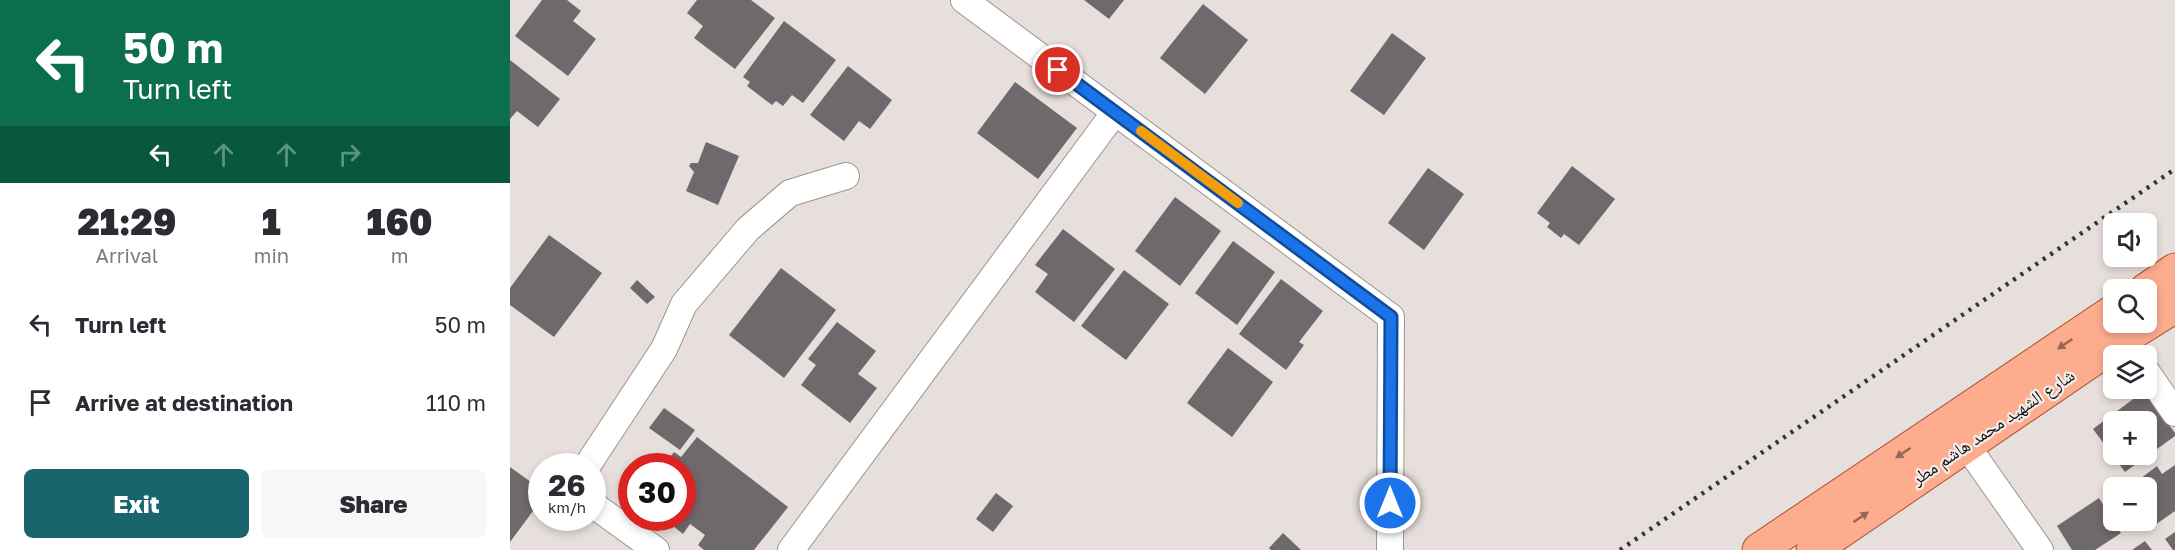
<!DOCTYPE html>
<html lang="en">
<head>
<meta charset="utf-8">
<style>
  body { margin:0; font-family:"Golos Text","Noto Naskh Arabic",sans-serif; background:#f7f7f7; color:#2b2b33; height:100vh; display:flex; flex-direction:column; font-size:22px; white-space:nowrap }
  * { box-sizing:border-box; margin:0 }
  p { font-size:20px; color:#7c7c81 }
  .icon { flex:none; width:33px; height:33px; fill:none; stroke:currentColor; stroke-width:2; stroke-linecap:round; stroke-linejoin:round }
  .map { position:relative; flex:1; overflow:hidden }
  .sheet { display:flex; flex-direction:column; background:#fff; width:510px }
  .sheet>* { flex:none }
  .hud { background:#0b6e4f; color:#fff; overflow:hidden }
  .fabs { position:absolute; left:1593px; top:213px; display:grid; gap:12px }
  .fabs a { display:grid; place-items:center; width:54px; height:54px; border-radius:9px; background:#fff; box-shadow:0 3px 9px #0003; font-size:30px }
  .speed { position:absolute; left:18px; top:453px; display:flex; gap:12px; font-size:30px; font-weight:700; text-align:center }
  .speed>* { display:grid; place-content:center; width:78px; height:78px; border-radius:50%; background:#fff; box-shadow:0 3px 9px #0003; line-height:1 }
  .speed small { font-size:15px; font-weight:400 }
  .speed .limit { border:9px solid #d22; background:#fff; color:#111 }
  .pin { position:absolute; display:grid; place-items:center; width:51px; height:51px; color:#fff; margin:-26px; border:3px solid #fff; border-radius:50%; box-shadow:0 2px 6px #0007 }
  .me { position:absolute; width:66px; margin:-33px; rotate:0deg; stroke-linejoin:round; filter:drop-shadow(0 0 4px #0008) }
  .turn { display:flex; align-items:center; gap:21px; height:126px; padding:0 24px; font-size:27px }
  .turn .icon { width:78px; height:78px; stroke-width:2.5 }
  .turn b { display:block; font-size:42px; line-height:51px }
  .lanes { display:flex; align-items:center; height:57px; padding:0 24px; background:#0003; justify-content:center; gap:30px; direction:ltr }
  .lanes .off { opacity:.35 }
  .eta { display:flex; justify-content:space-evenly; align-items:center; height:102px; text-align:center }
  .eta b { font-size:36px; font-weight:800; line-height:42px }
  .primary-button { display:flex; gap:12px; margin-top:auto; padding:12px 24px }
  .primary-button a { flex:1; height:69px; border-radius:9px; background:#18656d; color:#fff; font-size:24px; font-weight:800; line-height:69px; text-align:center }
  .primary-button a+a { background:#f7f7f7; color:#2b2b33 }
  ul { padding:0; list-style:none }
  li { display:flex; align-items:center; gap:18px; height:78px; padding:0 24px }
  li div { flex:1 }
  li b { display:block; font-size:22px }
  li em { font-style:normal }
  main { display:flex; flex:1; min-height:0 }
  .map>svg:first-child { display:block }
</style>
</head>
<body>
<main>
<section class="sheet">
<div class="hud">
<div class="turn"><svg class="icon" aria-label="left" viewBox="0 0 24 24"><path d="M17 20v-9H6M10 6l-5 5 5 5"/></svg><div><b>50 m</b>Turn left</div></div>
<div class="lanes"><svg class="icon" aria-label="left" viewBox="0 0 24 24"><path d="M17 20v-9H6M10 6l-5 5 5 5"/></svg><svg class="icon off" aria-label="ahead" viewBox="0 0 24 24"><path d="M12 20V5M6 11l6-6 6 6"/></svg><svg class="icon off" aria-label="ahead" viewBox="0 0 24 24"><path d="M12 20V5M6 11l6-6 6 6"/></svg><svg class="icon off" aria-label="right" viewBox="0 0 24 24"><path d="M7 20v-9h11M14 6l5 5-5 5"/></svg></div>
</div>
<div class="eta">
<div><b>21:29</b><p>Arrival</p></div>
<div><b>1</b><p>min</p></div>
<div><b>160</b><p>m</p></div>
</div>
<ul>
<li><svg class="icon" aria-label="left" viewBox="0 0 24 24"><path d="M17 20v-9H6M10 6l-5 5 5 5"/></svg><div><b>Turn left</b></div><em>50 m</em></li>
<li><svg class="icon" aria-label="arrive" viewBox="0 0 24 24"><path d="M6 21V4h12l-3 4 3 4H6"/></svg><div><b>Arrive at destination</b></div><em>110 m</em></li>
</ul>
<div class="primary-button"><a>Exit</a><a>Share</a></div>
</section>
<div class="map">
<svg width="1665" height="550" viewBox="0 0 1665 550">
  <rect width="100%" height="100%" fill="#e7dfdb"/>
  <!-- building -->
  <path fill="#6f686c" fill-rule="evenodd" d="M32,0H57L71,11L63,21L86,39L58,76L5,36Z
    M187,0H241L265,18L225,69L184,38L193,26L177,13Z
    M574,0H614L599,19Z
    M693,4L738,40L695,94L650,58Z
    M274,21L326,60L293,103L282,95L273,106L266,101L262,105L237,86L240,82L233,77Z
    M882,33L916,58L874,115L840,91Z
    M0,60L50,99L28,127L7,111L0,119Z
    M338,66L382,100L360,129L349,121L334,141L300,115Z
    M505,82L567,128L528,179L467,133Z
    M196,142L229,156L208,205L176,191L184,172L179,166L181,163H188Z
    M1062,166L1105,199L1069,245L1054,234L1051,238L1037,227L1040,223L1027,213Z
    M918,168L954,194L914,250L878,223Z
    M665,197L711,231L670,286L625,251Z
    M553,229L605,269L564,322L525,292L538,274L525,265Z
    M39,235L92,273L44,337L0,305V288Z
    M723,241L765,272L727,325L685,293Z
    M271,268L326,310L274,378L219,335Z
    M614,270L659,304L616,360L571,326Z
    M771,279L813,311L789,342L794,345L776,370L729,334Z
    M127,280L145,297L137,304L120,288Z
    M327,322L366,351L348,374L367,388L340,423L291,385L306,365L298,359Z
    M718,348L763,382L722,437L677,403Z
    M1634,391L1665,433V436L1615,472L1583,429ZM1604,422H1636V454H1604Z
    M154,408L185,430L170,450L139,428Z
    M187,437L278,507L244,550H194L188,545L195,535L180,524L173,534L153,518H172V466H153L164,452L171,457Z
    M1665,465V511L1642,527L1636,519V488H1618L1647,466L1652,474Z
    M0,467L32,490V499L0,542Z
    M486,493L503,506L483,532L466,519Z
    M1589,498L1611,533L1585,550H1562L1547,526Z
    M1665,532V550H1663L1655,539Z
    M773,533L791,550H761L759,548Z
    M1635,541L1642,550H1622Z"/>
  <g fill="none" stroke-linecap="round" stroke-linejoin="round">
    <!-- minor casing -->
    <g stroke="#9c9490" stroke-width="28">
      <path id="minor" d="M454,0L881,317L880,550
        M1636,371L1665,413
        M1457,446L1530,550
        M77,466L154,349L174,304L238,229L280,193L336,176
        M82,504L146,550
        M281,550L605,112"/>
    </g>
    <!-- primary casing -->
    <g stroke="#aa5232" stroke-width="35">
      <path id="primary" d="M1636,290L1665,270
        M1249,550L1604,311
        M1303,550L1614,338L1665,306"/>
    </g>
    <!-- minor -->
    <use href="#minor" stroke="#fff" stroke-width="26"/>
    <!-- primary -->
    <use href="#primary" stroke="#fdac8e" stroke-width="33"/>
    <!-- rail -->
    <path stroke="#383533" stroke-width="4.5" stroke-dasharray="3 6" stroke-linecap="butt" d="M1110,550L1665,169"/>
  </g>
  <!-- one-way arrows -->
  <defs><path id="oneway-solid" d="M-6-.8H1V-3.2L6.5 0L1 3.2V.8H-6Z" transform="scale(1.5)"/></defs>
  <g fill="#956756">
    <use href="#oneway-solid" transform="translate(1555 344) rotate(146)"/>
    <use href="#oneway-solid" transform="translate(1393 453) rotate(146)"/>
    <use href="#oneway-solid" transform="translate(1351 517) rotate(-34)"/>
  </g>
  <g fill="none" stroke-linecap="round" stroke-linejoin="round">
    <!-- route casing -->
    <g stroke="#114b97" stroke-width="15">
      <path id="route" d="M548,70L881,317L880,503"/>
    </g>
    <!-- route -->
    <use href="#route" stroke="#1a73e8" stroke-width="10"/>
    <!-- slow -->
    <path stroke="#f59e0b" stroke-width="10" d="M631,131L728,203"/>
  </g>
  <g text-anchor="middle" stroke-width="4.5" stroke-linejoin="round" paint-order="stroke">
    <!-- street labels -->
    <g font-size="18" fill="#151311" stroke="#f4ece8">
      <text transform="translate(1483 427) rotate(-34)" y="6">شارع الشهيد محمد هاشم مطر</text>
    </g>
  </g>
</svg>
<div class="fabs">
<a><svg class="icon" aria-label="sound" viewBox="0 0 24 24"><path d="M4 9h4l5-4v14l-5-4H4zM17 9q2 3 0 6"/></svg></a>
<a><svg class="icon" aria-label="search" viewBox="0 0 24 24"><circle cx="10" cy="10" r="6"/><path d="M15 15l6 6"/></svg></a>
<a><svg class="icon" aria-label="layers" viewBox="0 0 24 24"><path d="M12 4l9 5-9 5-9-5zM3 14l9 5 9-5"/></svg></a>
<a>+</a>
<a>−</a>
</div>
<div class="speed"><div>26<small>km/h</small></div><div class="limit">30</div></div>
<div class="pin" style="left:548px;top:70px;background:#d93025"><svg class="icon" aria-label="arrive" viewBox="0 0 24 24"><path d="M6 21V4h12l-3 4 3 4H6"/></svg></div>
<svg class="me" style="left:880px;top:503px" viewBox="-20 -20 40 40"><circle r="17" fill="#1a73e8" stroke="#fff" stroke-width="3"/><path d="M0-11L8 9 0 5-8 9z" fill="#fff"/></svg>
</div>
</main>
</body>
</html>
